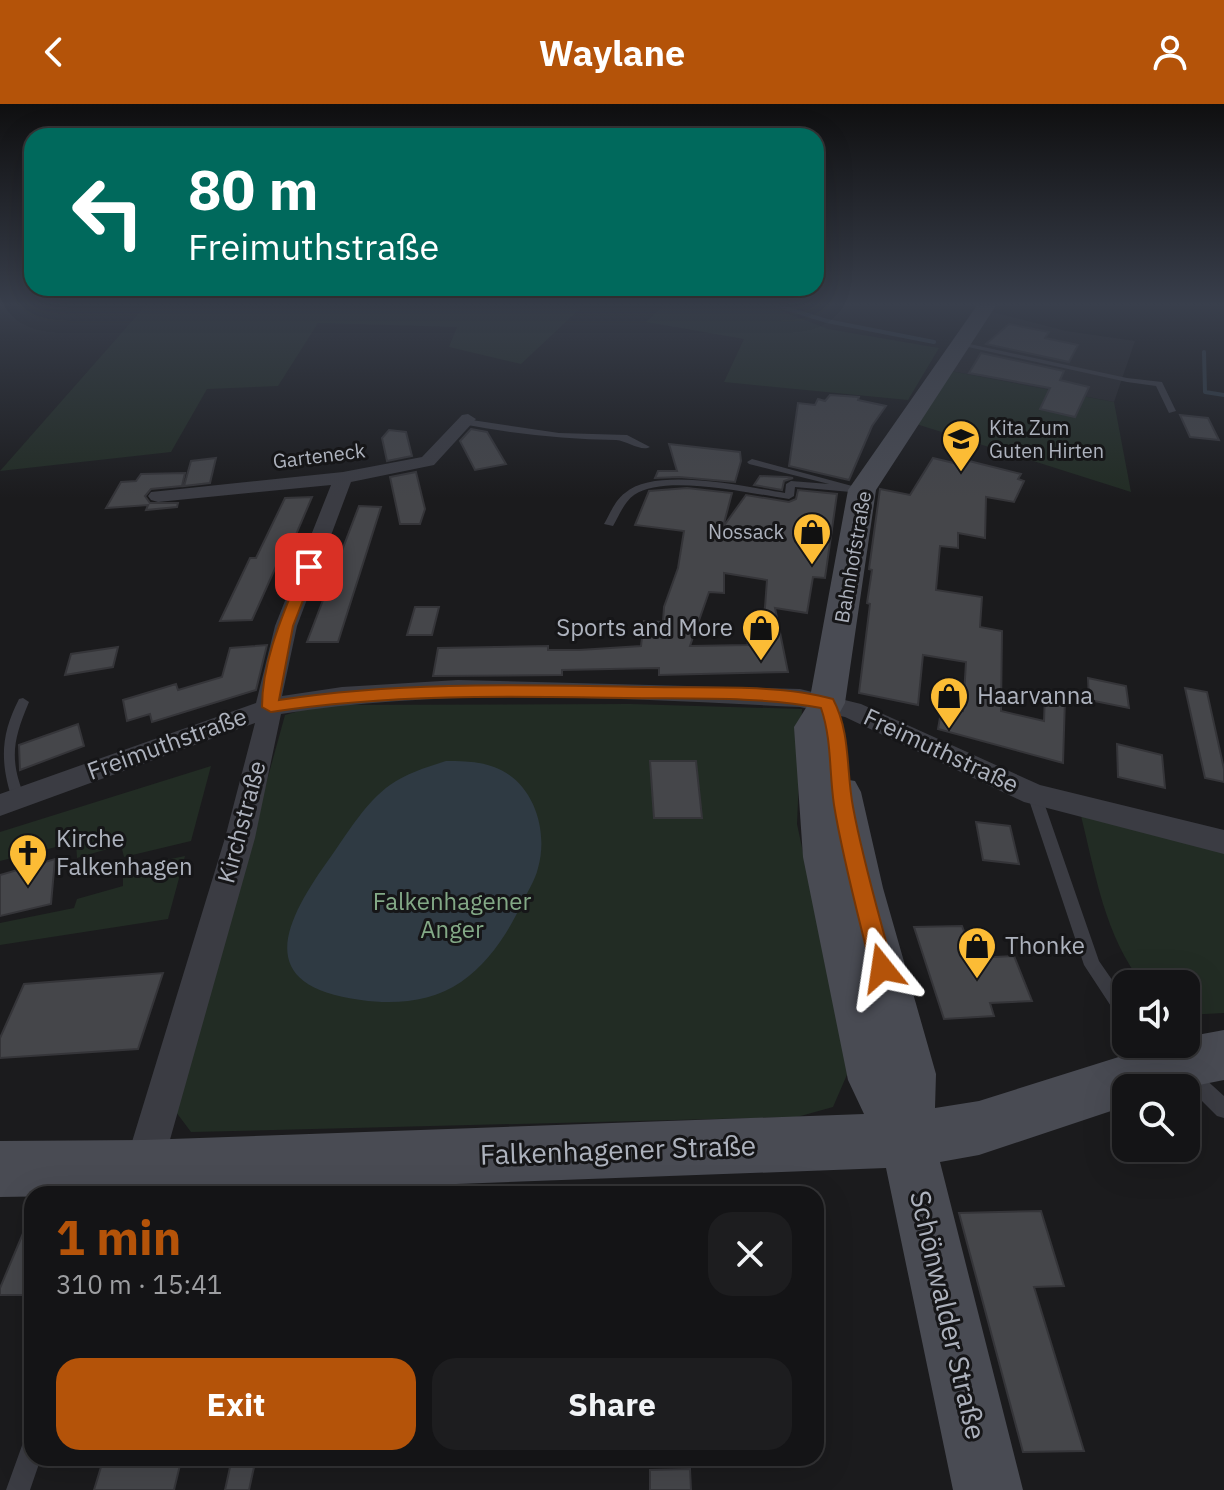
<!DOCTYPE html>
<html lang="en">
<head>
<meta charset="utf-8">
<style>
  body { margin:0; font-family:"IBM Plex Sans",sans-serif; background:#1d1d1f; color:#f1f3f6; height:100vh; display:flex; flex-direction:column; font-size:30px; white-space:nowrap }
  * { box-sizing:border-box; margin:0 }
  p { font-size:26px; color:#9d9ea1 }
  .icon { flex:none; width:44px; height:44px; fill:none; stroke:currentColor; stroke-width:2; stroke-linecap:round; stroke-linejoin:round }
  .map { position:relative; flex:1; overflow:hidden }
  .details { position:absolute; left:24px; top:1082px; width:800px; height:280px; display:flex; flex-direction:column; background:#141416; border-radius:24px; box-shadow:0 8px 32px #0002,0 0 0 2px #333335 }
  .details>* { flex:none }
  .hud { position:absolute; left:24px; top:24px; width:800px; height:168px; border-radius:24px; box-shadow:0 8px 32px #0002,0 0 0 2px #333335; background:#00695c; color:#fff; overflow:hidden }
  .fabs { position:absolute; left:1112px; top:866px; display:grid; gap:16px }
  .fabs a { display:grid; place-items:center; width:88px; height:88px; border-radius:16px; background:#141416; box-shadow:0 8px 32px #0002,0 0 0 2px #333335; font-size:40px }
  .pin { position:absolute; display:grid; place-items:center; width:68px; height:68px; color:#fff; margin:-34px; border-radius:16px; box-shadow:0 4px 12px #0006 }
  .me { position:absolute; width:88px; margin:-44px; rotate:345deg; stroke-linejoin:round; filter:drop-shadow(0 0 6px #0008) }
  .turn { display:flex; align-items:center; gap:28px; height:168px; padding:0 32px; font-size:36px }
  .turn .icon { width:104px; height:104px; stroke-width:2.5 }
  .turn b { display:block; font-size:56px; line-height:68px }
  .round { display:grid; place-items:center; flex:none; width:84px; height:84px; border-radius:24px; background:#1d1d1f }
  .summary { display:flex; align-items:center; justify-content:space-between; height:136px; padding:0 32px }
  h1 { font-size:48px; font-weight:800; line-height:60px; color:#b45309 }
  .button { display:flex; gap:16px; margin-top:auto; padding:16px 32px }
  .button a { flex:1; height:92px; border-radius:24px; background:#b45309; color:#fff; font-size:32px; font-weight:800; line-height:92px; text-align:center }
  .button a+a { background:#1d1d1f; color:#f1f3f6 }
  header { display:flex; justify-content:space-between; align-items:center; height:104px; padding:0 32px; background:#b45309; color:#fff; font-size:36px; font-weight:800 }
  .map>svg:first-child { display:block }
</style>
</head>
<body>
<header><svg class="icon" aria-label="back" viewBox="0 0 24 24"><path d="M15 5l-7 7 7 7"/></svg>Waylane<svg class="icon" aria-label="person" viewBox="0 0 24 24"><circle cx="12" cy="8" r="4"/><path d="M4 21q1-7 8-7t8 7"/></svg></header>
<div class="map">
<svg width="1224" height="1386" viewBox="0 0 1224 1386">
  <rect width="100%" height="100%" fill="#1b1b1d"/>
  <!-- built -->
  <path fill="#27272a" d="M989,207L1066,227L1135,237L1114,298L945,266Z"/>
  <!-- green -->
  <path fill="#222c24" d="M147,200H585L521,260L449,243L457,223L318,219L278,282L207,285L171,348L0,367Z
    M660,200H797L793,205L779,206L828,225L939,244L908,296L724,278L744,235L646,218L664,201Z
    M945,266L1114,298L1131,388L910,318Z
    M630,600L802,605L797,720L849,966L833,1003L797,1013L191,1028L176,1008L285,611L320,601Z
    M211,662L191,737L124,753L121,741L77,754L76,738L0,757V728Z
    M1081,712L1224,749V909L1186,911V880H1143C1105,833 1095,768 1081,712Z
    M185,752L168,815L0,841V819L74,804L77,795L123,782V765Z"/>
  <!-- water -->
  <path fill="#2f3a43" d="M446,657C462,657 478,657 494,663C533,677 549,726 538,764C535,777 526,790 520,803C507,831 487,860 461,878C432,898 395,901 361,896C250,882 285,816 332,751C349,727 366,698 390,681C407,669 427,663 446,657Z"/>
  <g fill="none" stroke-linecap="round" stroke-linejoin="round">
    <!-- stream -->
    <path stroke="#2f3a43" stroke-width="4" d="M772,200L827,217L934,238
      M1204,248L1205,288L1224,291"/>
  </g>
  <!-- building -->
  <path fill="#45464a" stroke="#353539" stroke-width="2" fill-rule="evenodd" d="M1009,220L1049,228L1045,234L1078,241L1069,258L986,240Z
    M981,249L1064,267L1060,276L1089,283L1075,313L1040,305L1050,284L969,269Z
    M830,291L859,293L858,296L886,302L872,322L849,376L789,362L798,299L815,301L818,295L825,297Z
    M1180,311L1208,314L1219,336L1190,333Z
    M471,325L487,328L506,360L475,366L460,337Z
    M389,326L406,328L412,352L387,357L382,334Z
    M669,340L740,348L741,357L735,378L679,373L655,374L658,367H677Z
    M216,354L210,379L184,382L191,357Z
    M933,354L954,359L957,354L1021,370L1018,375L1024,377L1014,398L986,393L985,434L958,429V444L940,442L936,486L982,493L980,523L1002,527L1001,607L1044,617L1045,590L1065,594L1063,659L938,625L942,602L963,607L966,558L923,551L918,601L859,589L870,500L867,499L872,466L869,465L880,385L910,391Z
    M416,368L425,405L420,420H400L390,373Z
    M185,369L182,382L151,385L145,392L150,399H178L177,403L146,406L148,401L106,404L121,378L136,377L141,370Z
    M760,372L787,373L793,374L784,377L782,386L754,381Z
    M687,384L732,389L723,423L746,391L789,398L796,395L798,386L837,390L825,474L813,473L807,509L775,504L788,568L659,571V564L562,566V571L433,572L438,544L548,542V546H579L641,542L644,517L663,518L664,503L678,464L684,427L635,421L649,387ZM724,469L767,476L765,503L757,536H747L748,541L690,542L709,488L724,489Z
    M312,393L292,440H286L252,516L220,517L250,454H256L285,394Z
    M359,402L381,403L338,538H307Z
    M415,503H439L432,531H407Z
    M267,541L256,586L152,618L150,610L127,617L123,596L176,580L178,586L222,573L230,544Z
    M118,543L113,563L65,571L71,550Z
    M1088,574L1126,582L1129,604L1089,596Z
    M1185,584L1207,588L1224,665V678L1205,674Z
    M78,620L84,642L20,666L19,641Z
    M1117,640L1162,651L1165,684L1118,673Z
    M650,657H696L702,714H654Z
    M976,718L1010,722L1019,760L983,756Z
    M55,755L51,800L0,812V771Z
    M962,822L974,854L1014,852L1032,897L990,899L994,912L944,915L914,823Z
    M163,869L138,945L0,954V934L24,880Z
    M1041,1107L1064,1182L1034,1183L1084,1347L1023,1348L959,1109Z
    M32,1108V1191H0V1184Z
    M232,1354H256L249,1386H225Z
    M180,1361L174,1386H94L101,1363Z
    M690,1365L691,1386H650V1366Z"/>
  <g fill="none" stroke-linecap="round" stroke-linejoin="round">
    <!-- lane -->
    <path fill="#3b3c43" fill-rule="evenodd" d="M956,237L1127,274L1162,278L1176,307L1169,309L1156,282L1127,278L959,241L955,239Z
      M465,315L559,329L627,331L650,343C641,348 628,337 616,336C564,335 513,330 462,320L461,318Z
      M752,355L867,386L862,389L795,383L794,392L789,395C752,390 665,369 634,391C624,398 619,412 613,422L604,420C610,410 615,396 625,389C656,362 746,383 785,389L786,380L791,377L829,380L749,360L747,358Z
      M23,594L29,598C13,636 9,655 25,694L23,698H13C0,659 0,632 19,595Z
      M1034,685L1039,686L1041,690L1099,857L1126,896V918L1120,916L1084,861L1027,690L1029,686Z
      M1185,959L1191,962L1224,992V1014L1217,1012L1179,974L1176,968L1179,962Z
      M32,1332V1354H41L30,1386H6L24,1336Z"/>
    <!-- street -->
    <path fill="#3b3c43" fill-rule="evenodd" d="M468,310L476,315L434,361L351,378L297,522L282,592L342,583L458,576L800,585L861,600L1040,681L1224,726V750L1024,698L845,613L800,603C628,595 452,583 281,610L255,734L162,1064L157,1078L143,1083L129,1078L124,1064L225,734L255,619L0,712V690L256,599L275,522L331,381L158,398L151,396L148,392L151,388L343,368L422,353L462,311Z"/>
    <!-- secondary -->
    <path fill="#494b53" fill-rule="evenodd" d="M978,200H997L876,386L845,599L832,623L837,674L855,677L861,688L883,784L936,970L935,1004L979,997L1160,940H1186V933L1224,926V976L1184,984H1126V1002L979,1051L940,1058L1023,1386H953L886,1064L190,1090L0,1093V1037L143,1036L864,1010L848,976L803,753L794,623L809,599L848,386Z"/>
  </g>
  <!-- sky -->
  <linearGradient id="sky" x2="0" y2="1"><stop stop-color="#0f0f10"/><stop offset="0.51" stop-color="#393f4c"/><stop offset="1" stop-color="#393f4c" stop-opacity="0"/></linearGradient>
  <rect width="1224" height="394" fill="url(#sky)"/>
  <!-- route -->
  <path fill="#b45309" stroke="#753606" stroke-width="2" d="M309,459L316,463L293,522L279,596C402,577 526,581 651,583C706,584 781,580 833,595C851,629 846,667 853,703C863,757 879,810 893,864L890,871L882,874L875,871L871,864C858,810 843,756 834,701C829,668 832,636 821,604C758,592 689,595 625,594C506,592 389,590 271,608L262,603C262,555 285,506 302,463Z"/>
  <!-- icons -->
  <defs>
    <g id="school-pin" transform="scale(2)"><path d="M0 17L-7.5 6A9.5 9.5 0 1 1 7.5 6Z" fill="#fcbc35" stroke="#161618"/><path d="M0-5L7-2L0 1L-7-2ZM-4 1L0 2.5L4 1V4Q0 6-4 4Z" fill="#111"/></g>
    <g id="shop-pin" transform="scale(2)"><path d="M0 17L-7.5 6A9.5 9.5 0 1 1 7.5 6Z" fill="#fcbc35" stroke="#161618"/><path d="M-5-2.5h2.3a2.7 3.5 0 0 1 5.4 0H5L5.5 6h-11ZM-1.5-2.5h3a1.5 2.3 0 0 0-3 0Z" fill="#111"/></g>
    <g id="church-pin" transform="scale(2)"><path d="M0 17L-7.5 6A9.5 9.5 0 1 1 7.5 6Z" fill="#fcbc35" stroke="#161618"/><path d="M-1.2-6h2.4v3.5h3.3v2.4h-3.3V6h-2.4V-.1h-3.3v-2.4h3.3Z" fill="#111"/></g>
  </defs>
  <g fill-rule="evenodd">
    <use href="#school-pin" x="961" y="335"/>
    <use href="#shop-pin" x="812" y="428"/>
    <use href="#shop-pin" x="761" y="524"/>
    <use href="#shop-pin" x="949" y="592"/>
    <use href="#church-pin" x="28" y="749"/>
    <use href="#shop-pin" x="977" y="842"/>
  </g>
  <g text-anchor="middle" stroke-width="6" stroke-linejoin="round" paint-order="stroke">
    <!-- far-poi labels -->
    <g font-size="20" fill="#adb2bd" stroke="#161618" text-anchor="start">
      <text x="989" y="331">Kita Zum<tspan x="989" dy="23">Guten Hirten</tspan></text>
      <text x="784" y="435" text-anchor="end">Nossack</text>
    </g>
    <!-- far-street labels -->
    <g font-size="20" fill="#adb2bd" stroke="#161618">
      <text transform="translate(319 352) rotate(-7)" y="7">Garteneck</text>
      <text transform="translate(853 453) rotate(-80)" y="7">Bahnhofstraße</text>
    </g>
    <!-- poi labels -->
    <g font-size="24" fill="#adb2bd" stroke="#161618" text-anchor="start">
      <text x="733" y="532" text-anchor="end">Sports and More</text>
      <text x="977" y="600">Haarvanna</text>
      <text x="56" y="743">Kirche<tspan x="56" dy="28">Falkenhagen</tspan></text>
      <text x="1005" y="850">Thonke</text>
    </g>
    <!-- street labels -->
    <g font-size="24" fill="#adb2bd" stroke="#161618">
      <text transform="translate(167 640) rotate(-20)" y="8">Freimuthstraße</text>
      <text transform="translate(941 647) rotate(25)" y="8">Freimuthstraße</text>
      <text transform="translate(242 718) rotate(-75)" y="8">Kirchstraße</text>
    </g>
    <!-- park labels -->
    <g font-size="24" fill="#83a986" stroke="#161618">
      <text x="452" y="806">Falkenhagener<tspan x="452" dy="28">Anger</tspan></text>
    </g>
    <!-- near-street labels -->
    <g font-size="28" fill="#adb2bd" stroke="#161618">
      <text transform="translate(618 1046) rotate(-2)" y="10">Falkenhagener Straße</text>
      <text transform="translate(948 1211) rotate(77)" y="10">Schönwalder Straße</text>
    </g>
  </g>
</svg>
<div class="fabs">
<a><svg class="icon" aria-label="sound" viewBox="0 0 24 24"><path d="M4 9h4l5-4v14l-5-4H4zM17 9q2 3 0 6"/></svg></a>
<a><svg class="icon" aria-label="search" viewBox="0 0 24 24"><circle cx="10" cy="10" r="6"/><path d="M15 15l6 6"/></svg></a>
</div>
<div class="pin" style="left:309px;top:463px;background:#d93025"><svg class="icon" aria-label="arrive" viewBox="0 0 24 24"><path d="M6 21V4h12l-3 4 3 4H6"/></svg></div>
<svg class="me" style="left:882px;top:864px" viewBox="-20 -20 40 40"><path d="M0-17L14 15 0 8-14 15z" fill="#b45309" stroke="#fff" stroke-width="4"/></svg>
<div class="hud">
<div class="turn"><svg class="icon" aria-label="left" viewBox="0 0 24 24"><path d="M17 20v-9H6M10 6l-5 5 5 5"/></svg><div><b>80 m</b>Freimuthstraße</div></div>
</div>
<section class="details">
<div class="summary"><div><h1>1 min</h1><p>310 m · 15:41</p></div><a class="round"><svg class="icon" aria-label="close" viewBox="0 0 24 24"><path d="M6 6l12 12M18 6L6 18"/></svg></a></div>
<div class="button"><a>Exit</a><a>Share</a></div>
</section>
</div>
</body>
</html>
